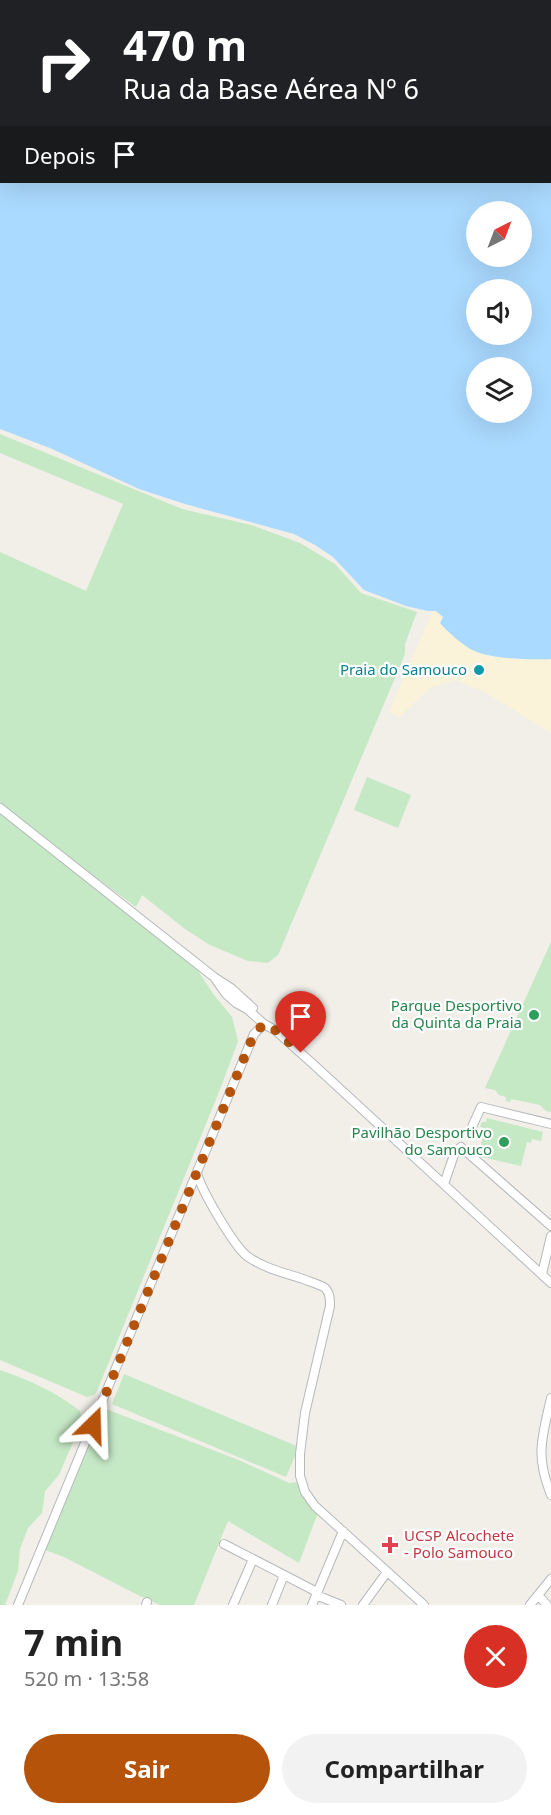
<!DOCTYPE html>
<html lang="pt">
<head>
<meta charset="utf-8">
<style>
  body { margin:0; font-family:"Noto Sans",sans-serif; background:#f2f2f2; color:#222; height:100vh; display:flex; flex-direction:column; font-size:22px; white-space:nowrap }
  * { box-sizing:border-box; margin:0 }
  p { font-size:20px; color:#767676 }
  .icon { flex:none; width:33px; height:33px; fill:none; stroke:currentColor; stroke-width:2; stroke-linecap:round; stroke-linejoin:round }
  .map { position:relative; height:1605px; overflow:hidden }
  .panel { display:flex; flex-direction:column; background:#fff; flex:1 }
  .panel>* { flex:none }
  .banner { position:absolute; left:0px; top:0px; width:552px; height:183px; box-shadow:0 6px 24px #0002; background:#202124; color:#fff; overflow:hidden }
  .needle { width:39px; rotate:42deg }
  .tools { position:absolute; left:466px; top:201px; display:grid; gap:12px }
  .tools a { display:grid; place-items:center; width:66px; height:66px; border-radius:50%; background:#fff; box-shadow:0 6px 24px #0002; font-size:30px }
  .pin { position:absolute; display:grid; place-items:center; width:51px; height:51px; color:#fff; margin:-62px -26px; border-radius:50% 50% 50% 0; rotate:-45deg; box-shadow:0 0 6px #0007 }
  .pin .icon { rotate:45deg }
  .me { position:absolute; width:66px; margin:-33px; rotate:22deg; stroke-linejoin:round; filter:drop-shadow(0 0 4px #0008) }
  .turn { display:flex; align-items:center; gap:21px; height:126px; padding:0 24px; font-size:27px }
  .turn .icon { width:78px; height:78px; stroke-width:2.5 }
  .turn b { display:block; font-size:42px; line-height:51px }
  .then { display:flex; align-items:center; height:57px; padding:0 24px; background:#0003; gap:12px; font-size:22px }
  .round { display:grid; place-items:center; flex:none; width:63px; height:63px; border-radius:32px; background:#f2f2f2 }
  .overview { display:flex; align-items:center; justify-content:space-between; height:102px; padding:0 24px }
  h1 { font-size:36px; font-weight:700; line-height:45px }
  .cta { display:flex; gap:12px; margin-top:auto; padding:12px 24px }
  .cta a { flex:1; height:69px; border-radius:36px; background:#b45309; color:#fff; font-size:24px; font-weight:700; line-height:69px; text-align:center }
  .cta a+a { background:#f2f2f2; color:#222 }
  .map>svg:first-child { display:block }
</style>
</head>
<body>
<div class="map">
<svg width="551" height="1605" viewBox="0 0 551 1605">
  <rect width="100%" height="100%" fill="#f1efe8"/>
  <!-- green -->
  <path fill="#c5e8c5" d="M0,434L182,509L251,525L300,543L335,564L361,593L417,612L405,644V654L282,946L278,955L268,963L248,961L210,945L185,929L142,895L136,907L0,807V552L86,591L123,504L0,453Z
    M367,777L411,795L398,828L354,810Z
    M0,813L122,908L198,971L214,995L232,1017L238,1041L221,1087L97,1391L94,1395L87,1397L0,1360Z
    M551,942V1112L546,1111L540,1105L511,1099L510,1102L506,1101V1097L499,1095L495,1090L485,1088Z
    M487,1118L543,1132L541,1141L532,1139L531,1143L527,1142L521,1166L478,1156L484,1132L481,1131L482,1127H480L482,1122H486Z
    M0,1370C29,1380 56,1392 80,1411L82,1421L59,1475L45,1491L42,1513L28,1528L20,1549L18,1571L5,1605H0Z
    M124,1374L299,1447L286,1477L112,1404Z
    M106,1409L241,1461L289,1483L302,1482L319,1510L299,1563L228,1521L194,1605H160L136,1594L64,1557L45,1550L101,1412Z"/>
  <!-- sand -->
  <path fill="#fbf3d9" d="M433,611H436C449,622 459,637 472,648C484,660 534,660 551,659V733L485,692L456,680L431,687L399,717L389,712Z"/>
  <!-- water -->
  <path fill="#aadaff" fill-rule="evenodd" d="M0,0H551V659C531,660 490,659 472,650C460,643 449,633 440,623L443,617L436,611H428L406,606L364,590L333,557L315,545L294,534L185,504L139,489L50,448L0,429ZM2,2H550V182H2ZM477,212H522V256H477ZM477,290H522V334H477ZM477,368H522V412H477Z"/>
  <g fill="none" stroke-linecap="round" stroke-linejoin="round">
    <!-- street casing -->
    <g stroke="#b5b8bc" stroke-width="10">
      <path id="street" d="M0,808L214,977L231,988L253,1008
        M214,977L226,994L236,1003L247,1009L264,1024L275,1030L313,1064L551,1283
        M472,1127L481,1107L551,1124
        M197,1173C201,1190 234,1246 247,1256C263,1268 285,1273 303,1279C310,1282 319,1284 325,1288C330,1293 330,1299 330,1306L305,1413L300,1454V1476L305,1492L315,1506L424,1605
        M444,1184L455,1152L461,1147L551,1226
        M542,1274L551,1236
        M551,1398C542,1438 535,1455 551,1495
        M224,1544L317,1592
        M316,1595L341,1605
        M538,1595L547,1605
        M18,1605L254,1034L264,1024
        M146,1605L147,1602
        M233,1605L253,1559
        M272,1605L284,1575
        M312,1605L343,1531
        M363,1605L387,1572
        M530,1605L551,1579"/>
    </g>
    <!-- street -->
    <use href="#street" stroke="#fff" stroke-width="8"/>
  </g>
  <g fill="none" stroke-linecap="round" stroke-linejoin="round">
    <!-- route -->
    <path stroke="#b45309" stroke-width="10" stroke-dasharray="0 18" d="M93,1425L254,1034L264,1024L275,1030L301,1053"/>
  </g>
  <!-- markers -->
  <circle fill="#0f9aa8" stroke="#fff" stroke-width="2" cx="479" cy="670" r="6"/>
  <g fill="#2e9e5b" stroke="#fff" stroke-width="2">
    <circle cx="534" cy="1015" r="6"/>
    <circle cx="504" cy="1142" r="6"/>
  </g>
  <path fill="#e0444e" stroke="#fff" stroke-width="2" d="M387 1536h6v6h6v6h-6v6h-6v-6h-6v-6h6z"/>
  <g text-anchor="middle" stroke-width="4.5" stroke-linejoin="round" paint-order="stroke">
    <!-- culture labels -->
    <g font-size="15" fill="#0d838f" stroke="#fff" text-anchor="end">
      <text x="467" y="675">Praia do Samouco</text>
    </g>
    <!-- leisure labels -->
    <g font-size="15" fill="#27864d" stroke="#fff" text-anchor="end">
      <text x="522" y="1011">Parque Desportivo<tspan x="522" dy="17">da Quinta da Praia</tspan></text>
      <text x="492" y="1138">Pavilhão Desportivo<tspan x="492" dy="17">do Samouco</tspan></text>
    </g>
    <!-- health labels -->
    <g font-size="15" fill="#be3a42" stroke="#fff" text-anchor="start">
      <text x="404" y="1541">UCSP Alcochete<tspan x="404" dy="17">- Polo Samouco</tspan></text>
    </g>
  </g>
</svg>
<div class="tools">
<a><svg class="needle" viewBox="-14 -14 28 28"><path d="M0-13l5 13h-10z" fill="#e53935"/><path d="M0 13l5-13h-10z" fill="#767676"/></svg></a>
<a><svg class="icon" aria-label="sound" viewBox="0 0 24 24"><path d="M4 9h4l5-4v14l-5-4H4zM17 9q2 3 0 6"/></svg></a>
<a><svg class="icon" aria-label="layers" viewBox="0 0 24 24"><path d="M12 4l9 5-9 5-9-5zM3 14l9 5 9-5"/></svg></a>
</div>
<div class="pin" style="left:301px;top:1053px;background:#d93025"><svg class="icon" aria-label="arrive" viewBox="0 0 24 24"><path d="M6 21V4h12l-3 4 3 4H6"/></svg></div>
<svg class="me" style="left:93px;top:1425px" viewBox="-20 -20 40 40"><path d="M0-17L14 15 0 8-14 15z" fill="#b45309" stroke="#fff" stroke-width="4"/></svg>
<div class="banner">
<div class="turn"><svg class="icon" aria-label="right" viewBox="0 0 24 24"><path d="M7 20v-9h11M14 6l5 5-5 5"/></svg><div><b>470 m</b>Rua da Base Aérea Nº 6</div></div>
<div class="then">Depois<svg class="icon" aria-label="arrive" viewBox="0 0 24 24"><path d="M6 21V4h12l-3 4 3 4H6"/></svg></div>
</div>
</div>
<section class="panel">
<div class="overview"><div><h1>7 min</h1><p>520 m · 13:58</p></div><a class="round" style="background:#d93025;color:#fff"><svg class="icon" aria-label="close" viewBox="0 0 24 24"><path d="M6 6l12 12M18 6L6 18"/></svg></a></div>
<div class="cta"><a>Sair</a><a>Compartilhar</a></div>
</section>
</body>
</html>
